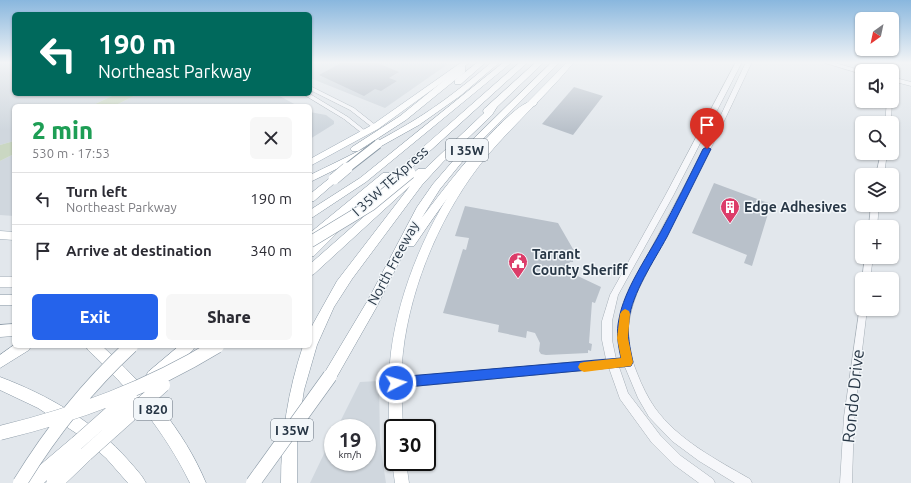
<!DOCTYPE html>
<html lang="en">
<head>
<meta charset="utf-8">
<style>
  body { margin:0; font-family:Ubuntu,sans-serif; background:#f7f7f7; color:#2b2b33; height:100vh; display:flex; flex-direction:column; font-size:15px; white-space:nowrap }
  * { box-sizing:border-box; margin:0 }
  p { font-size:13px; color:#7c7c81 }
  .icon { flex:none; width:22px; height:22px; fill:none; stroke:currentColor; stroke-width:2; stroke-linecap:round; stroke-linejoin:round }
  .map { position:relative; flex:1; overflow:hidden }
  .panel { position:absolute; left:12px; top:104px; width:300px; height:244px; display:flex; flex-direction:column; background:#fff; border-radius:6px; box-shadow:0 1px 3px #0004 }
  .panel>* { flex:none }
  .guide { position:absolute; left:12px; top:12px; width:300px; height:84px; border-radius:6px; box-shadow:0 1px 3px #0004; background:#00695c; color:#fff; overflow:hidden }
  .needle { width:26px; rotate:213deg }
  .controls { position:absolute; left:855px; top:12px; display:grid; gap:8px }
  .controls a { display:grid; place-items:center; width:44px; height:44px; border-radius:6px; background:#fff; box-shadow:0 1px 3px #0004; font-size:20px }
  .speed { position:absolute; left:324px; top:419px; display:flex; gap:8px; font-size:20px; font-weight:700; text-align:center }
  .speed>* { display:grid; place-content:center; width:52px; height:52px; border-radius:50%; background:#fff; box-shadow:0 1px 3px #0004; line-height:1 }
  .speed small { font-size:10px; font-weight:400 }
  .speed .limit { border:2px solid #111; border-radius:6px; background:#fff; color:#111 }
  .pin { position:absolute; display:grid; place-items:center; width:34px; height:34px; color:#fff; margin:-41px -17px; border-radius:50% 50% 50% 0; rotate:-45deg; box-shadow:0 0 4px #0007 }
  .pin .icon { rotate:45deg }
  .me { position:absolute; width:44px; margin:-22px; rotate:85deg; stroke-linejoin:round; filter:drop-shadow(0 0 3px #0008) }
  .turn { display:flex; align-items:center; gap:14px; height:84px; padding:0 20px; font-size:18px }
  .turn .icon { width:52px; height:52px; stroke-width:2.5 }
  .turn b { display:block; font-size:28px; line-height:34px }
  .round { display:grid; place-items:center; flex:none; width:42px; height:42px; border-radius:6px; background:#f7f7f7 }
  .overview { display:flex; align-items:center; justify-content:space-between; height:68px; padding:0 20px }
  h1 { font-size:24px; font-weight:800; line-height:30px; color:#1e9e55 }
  .cta { display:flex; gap:8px; margin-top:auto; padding:8px 20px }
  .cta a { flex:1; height:46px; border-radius:6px; background:#2563eb; color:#fff; font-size:16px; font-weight:800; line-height:46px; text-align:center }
  .cta a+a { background:#f7f7f7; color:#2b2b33 }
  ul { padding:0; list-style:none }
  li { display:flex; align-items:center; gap:12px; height:52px; padding:0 20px; border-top:1px solid #e1e1e2 }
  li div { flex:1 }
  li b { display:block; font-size:15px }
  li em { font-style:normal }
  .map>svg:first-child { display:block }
</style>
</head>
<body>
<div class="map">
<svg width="911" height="483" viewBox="0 0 911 483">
  <rect width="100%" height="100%" fill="#e2e7ec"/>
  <!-- built -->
  <path fill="#d0d7de" d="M0,62H14V94H116L91,106H14V141L0,145Z
    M310,62H443L448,64L385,108L310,78Z
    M138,94H276L298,106H114Z
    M310,112L326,115L334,121V124L310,139Z
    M14,154V216L0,215V161Z
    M379,381L380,443L386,483H310L333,435V462H367V428H337L360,382Z"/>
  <!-- green -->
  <path fill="#cad7c2" d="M116,94H138L114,106H91Z
    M14,141V154L0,161V145Z"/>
  <!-- building -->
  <path fill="#b9c1ca" d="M343,62H375L399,72L389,78L397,81L381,91L375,89L364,96L319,75Z
    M574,87L603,96L573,135L542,124Z
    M714,183L771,204L752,266L744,263L747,255L692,233Z
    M465,206L558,223L573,249H574L573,262H570L565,270L601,287L595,303L592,302L589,343L592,344L591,351L588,350V353L546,355L541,354L539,351L540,343L535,333L527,331L526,338L498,332L499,325L443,313L463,249L466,250L469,238L455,236Z"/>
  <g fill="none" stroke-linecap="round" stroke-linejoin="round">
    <!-- minor casing -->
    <g stroke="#a6afb7" stroke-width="1">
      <path id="minor" d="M736,62H742L673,196L618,295L612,321V340L616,359L622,358C615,333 620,312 630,288L710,138L746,62H752L716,138L639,288C626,320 624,341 637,373C642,386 648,398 655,408C678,440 717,460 750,479L752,483H735L699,461L672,441L649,417L638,398L625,367H619L628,393L660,435L681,456L713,479L715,483H699L673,464L652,443L620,399L609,368L397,388L393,386L392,383L393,380L397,378L606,359L602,340V321L610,295L665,196Z
        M822,62H831L864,71H862V74Z
        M858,65L876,70L877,71H867L856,68V66Z
        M892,77L911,82V86L892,81Z
        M310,86L354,108L378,127L375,129L373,128L350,110L310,90Z
        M303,94H310L348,117L368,133L365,135L363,134L344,119Z
        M892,100L891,123H885L887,101H892Z
        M881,153H887L884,175H876Z
        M871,205H879L877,227H869Z
        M865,257H873L870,279L862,280Z
        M860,306H862V309H867L854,417L852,483H840L844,417Z"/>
    </g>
    <!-- major casing -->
    <g stroke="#a0adb9" stroke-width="1">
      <path id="major" d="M462,62H470L378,129L310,166V159L372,125Z
        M567,62H574C547,95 515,123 487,156C443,209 411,283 403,352C400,377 402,403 403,428H393V433H391L389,428C389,403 388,377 391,352C399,289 430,216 469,166C499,129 534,97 567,62Z
        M0,231L14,232V240L0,239Z
        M393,460V462H406L409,483H395L392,462Z"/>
    </g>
    <!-- highway casing -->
    <g stroke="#8897a4" stroke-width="1">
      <path id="highway" d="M478,62H486L461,84H455V80Z
        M492,62H500L460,96L419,125L367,154L310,182V175C345,158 380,141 413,121C441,104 467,83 492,62Z
        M504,62H512L366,182L310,219V210L360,178Z
        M520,62H528L365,210H357L356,207L357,205L332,226H340L341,229L314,256L310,257V246L330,228L319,238L315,239L310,236L311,232L383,173H389L390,176Z
        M536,62H544L497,107L492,115L443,162L422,185L352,279L334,307L317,345L304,390L297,436V483H281C281,435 288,391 303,346H310V331L313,324L337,281L410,186L314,274L310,276V264L418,169H425L484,113L483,111L484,109Z
        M552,62H560L471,151L440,189L421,219C436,199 513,96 536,101L537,103L536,105C521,112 510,125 499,137C466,170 440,208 414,246H407L376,308L335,380L330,382L325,380L323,376L325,372L368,300L417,207L433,184L465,147Z
        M459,64H465V72L406,120L358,151H352L350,149L352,147L400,116L458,69Z
        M334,176L339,179L337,181L314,201L310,202V194L331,177Z
        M0,295H14V305H0Z
        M14,324V336L0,337V325Z
        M14,345L31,346L29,350L0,368V355Z
        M86,346H102C144,384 184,430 206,483H190C165,432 130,389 88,350Z
        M179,346H195L193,350L158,380L153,382L148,380L146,376L148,372Z
        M0,377C48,395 95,422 129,461C135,468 142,475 146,483H128L106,458L83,438L85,443L83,448L86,446L91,449L94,454L91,459L66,483H46L47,480L44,483H24L26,477L72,438L77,435L82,437L38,408L0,390Z"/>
    </g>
    <!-- minor -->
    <use href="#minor" fill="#f6f7fa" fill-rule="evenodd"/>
    <!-- major -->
    <use href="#major" fill="#fff" fill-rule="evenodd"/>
    <!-- highway -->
    <use href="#highway" fill="#fff" fill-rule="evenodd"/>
    <!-- highway-bridge-far2 casing -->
    <g stroke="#8897a4" stroke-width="10" stroke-linecap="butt">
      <path id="highway-bridge-far2" d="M346,169L378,144"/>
    </g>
    <!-- highway-bridge-far1 casing -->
    <g stroke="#8897a4" stroke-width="12" stroke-linecap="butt">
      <path id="highway-bridge-far1" d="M334,179L347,168
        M310,242L371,205L410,173
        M0,282H14"/>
    </g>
    <!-- highway-bridge casing -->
    <g stroke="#8897a4" stroke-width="15" stroke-linecap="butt">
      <path id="highway-bridge" d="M0,433C78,414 148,388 217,346
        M77,443L130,396
        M86,454L163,385
        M20,483C51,432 87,387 131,346
        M253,483L330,376"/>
    </g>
    <!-- highway-bridge-far2 -->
    <use href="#highway-bridge-far2" stroke="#fff" stroke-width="8"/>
    <!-- highway-bridge-far1 -->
    <use href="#highway-bridge-far1" stroke="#fff" stroke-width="11"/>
    <!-- highway-bridge -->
    <use href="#highway-bridge" stroke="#fff" stroke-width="14"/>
  </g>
  <!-- sky -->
  <linearGradient id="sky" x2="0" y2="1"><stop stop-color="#89b7de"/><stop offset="0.48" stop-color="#f2f4f6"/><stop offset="1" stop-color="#f2f4f6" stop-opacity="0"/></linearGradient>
  <rect width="911" height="130" fill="url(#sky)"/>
  <!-- route -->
  <path fill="#2563eb" stroke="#184099" d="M707,147L711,149C696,178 682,208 667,237C654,261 632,293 629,320C627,335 630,348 633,362L631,366L396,388L392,387L391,383L392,379L396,377L621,358C618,345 616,332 619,319C624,290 646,259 660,233C675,206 689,177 703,149Z"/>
  <!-- slow -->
  <path fill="#f59e0b" d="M625,309L629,311L630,314L628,338L633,362L631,366L584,372L580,370L578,367L580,363L584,362L621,358L617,338L620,314L622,311Z"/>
  <!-- icons -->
  <defs>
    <g id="building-pin" transform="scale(1)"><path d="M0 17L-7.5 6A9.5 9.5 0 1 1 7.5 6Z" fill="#dc3c69" stroke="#f2f6f9"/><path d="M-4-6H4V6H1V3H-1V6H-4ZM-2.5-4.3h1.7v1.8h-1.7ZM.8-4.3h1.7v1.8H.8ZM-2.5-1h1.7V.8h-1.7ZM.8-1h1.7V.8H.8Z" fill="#fff"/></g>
    <g id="civic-pin" transform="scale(1)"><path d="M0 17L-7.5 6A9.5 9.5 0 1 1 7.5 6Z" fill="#dc3c69" stroke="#f2f6f9"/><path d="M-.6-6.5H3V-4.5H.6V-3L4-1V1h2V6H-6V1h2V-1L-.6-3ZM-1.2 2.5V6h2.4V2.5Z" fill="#fff"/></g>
  </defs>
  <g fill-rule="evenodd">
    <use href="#building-pin" x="730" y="207"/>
    <use href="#civic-pin" x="518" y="262"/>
  </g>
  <g text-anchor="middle" stroke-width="3" stroke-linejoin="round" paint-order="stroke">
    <!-- shield labels -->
    <g fill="#f2f6f9" stroke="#65707c" stroke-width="1">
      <rect x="446" y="139" width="42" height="22" rx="3"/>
      <rect x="134" y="398" width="38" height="22" rx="3"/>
      <rect x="271" y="419" width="42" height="22" rx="3"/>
    </g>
    <g font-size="13" font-weight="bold" fill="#283746">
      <text x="467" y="155">I 35W</text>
      <text x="153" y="414">I 820</text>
      <text x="292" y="435">I 35W</text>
    </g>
    <!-- street labels -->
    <g font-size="14" fill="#283746" stroke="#f2f6f9">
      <text transform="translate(390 181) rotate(-42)" y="5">I 35W TEXpress</text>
      <text transform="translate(393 263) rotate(-62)" y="5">North Freeway</text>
    </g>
    <!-- poi labels -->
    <g font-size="14" font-weight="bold" fill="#283746" stroke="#f2f6f9" text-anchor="start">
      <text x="744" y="212">Edge Adhesives</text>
      <text x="532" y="259">Tarrant<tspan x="532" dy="16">County Sheriff</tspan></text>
    </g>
    <!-- near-street labels -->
    <g font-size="17" fill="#283746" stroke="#f2f6f9">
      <text transform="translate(853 396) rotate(-84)" y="6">Rondo Drive</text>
    </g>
  </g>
</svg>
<div class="controls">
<a><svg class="needle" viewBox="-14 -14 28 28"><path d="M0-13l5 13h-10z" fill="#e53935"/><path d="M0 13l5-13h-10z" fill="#7c7c81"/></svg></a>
<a><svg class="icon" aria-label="sound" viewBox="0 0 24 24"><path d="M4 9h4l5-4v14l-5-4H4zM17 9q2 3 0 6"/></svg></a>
<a><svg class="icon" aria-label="search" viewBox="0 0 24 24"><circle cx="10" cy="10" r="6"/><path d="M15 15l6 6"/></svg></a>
<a><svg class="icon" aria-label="layers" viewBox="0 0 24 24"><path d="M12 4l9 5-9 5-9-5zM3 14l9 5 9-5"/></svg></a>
<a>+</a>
<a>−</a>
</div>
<div class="speed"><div>19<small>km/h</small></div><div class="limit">30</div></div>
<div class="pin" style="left:707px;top:149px;background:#d93025"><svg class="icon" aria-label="arrive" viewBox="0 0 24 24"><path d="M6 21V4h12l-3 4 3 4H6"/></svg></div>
<svg class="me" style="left:396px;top:383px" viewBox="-20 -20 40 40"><circle r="17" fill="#2563eb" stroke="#fff" stroke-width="3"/><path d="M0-11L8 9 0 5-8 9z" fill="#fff"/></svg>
<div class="guide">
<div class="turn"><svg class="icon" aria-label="left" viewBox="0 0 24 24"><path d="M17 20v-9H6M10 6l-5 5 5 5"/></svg><div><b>190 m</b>Northeast Parkway</div></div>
</div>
<section class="panel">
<div class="overview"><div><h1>2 min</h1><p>530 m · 17:53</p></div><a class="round"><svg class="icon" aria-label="close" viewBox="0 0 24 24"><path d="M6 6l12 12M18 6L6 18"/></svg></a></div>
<ul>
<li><svg class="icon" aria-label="left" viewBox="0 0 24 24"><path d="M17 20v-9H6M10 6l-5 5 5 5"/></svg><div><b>Turn left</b><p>Northeast Parkway</p></div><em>190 m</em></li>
<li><svg class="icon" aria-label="arrive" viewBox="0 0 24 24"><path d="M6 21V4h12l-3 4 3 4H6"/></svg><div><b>Arrive at destination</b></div><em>340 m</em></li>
</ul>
<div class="cta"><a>Exit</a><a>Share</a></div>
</section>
</div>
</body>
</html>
